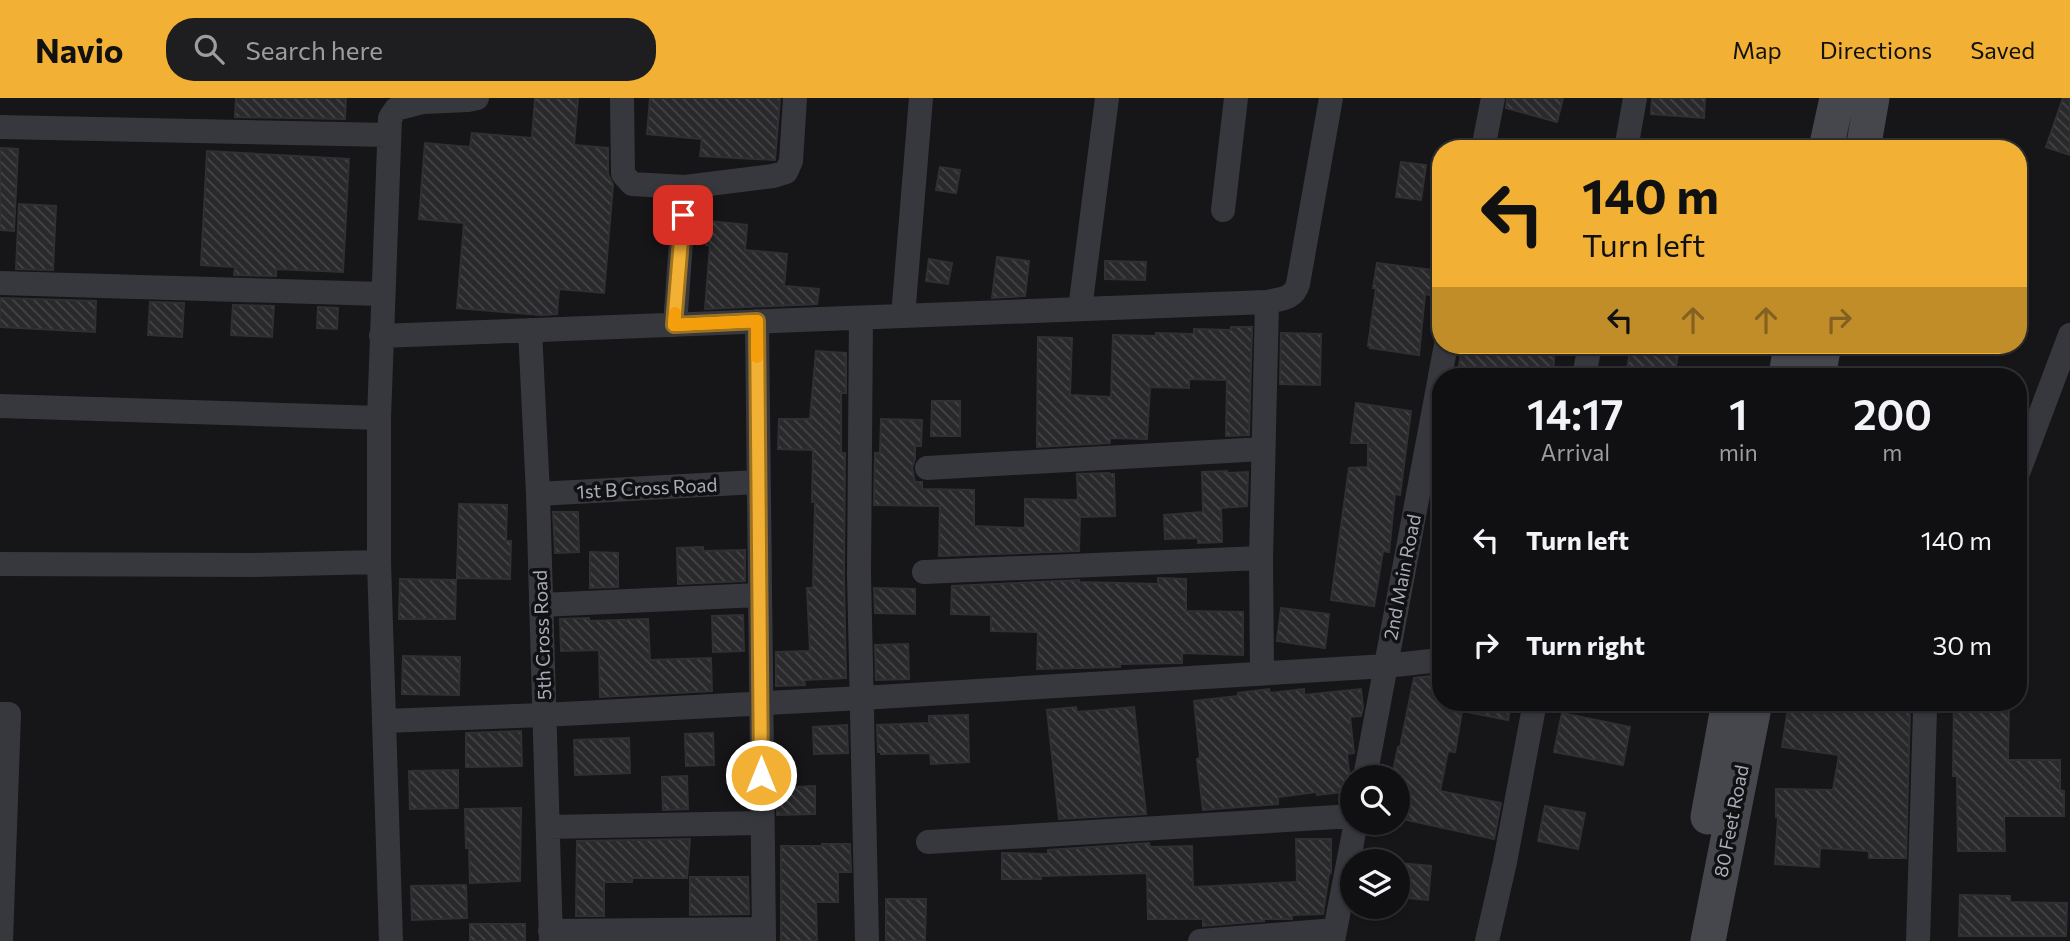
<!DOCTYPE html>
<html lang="en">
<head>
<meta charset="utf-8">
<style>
  body { margin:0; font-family:Commissioner,sans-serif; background:#1e1e20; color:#f1f3f6; height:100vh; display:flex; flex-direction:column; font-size:26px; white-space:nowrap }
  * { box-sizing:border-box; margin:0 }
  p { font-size:23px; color:#9c9d9f }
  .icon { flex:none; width:38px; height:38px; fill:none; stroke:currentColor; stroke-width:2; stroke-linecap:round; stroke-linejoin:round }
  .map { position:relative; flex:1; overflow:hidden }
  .panel { position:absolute; left:1432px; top:270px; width:595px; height:343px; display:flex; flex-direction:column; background:#101012; border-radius:28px; box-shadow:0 2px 5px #0004,0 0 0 2px #303032 }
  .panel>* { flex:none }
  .banner { position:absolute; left:1432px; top:42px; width:595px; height:214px; border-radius:28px; box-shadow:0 2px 5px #0004,0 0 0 2px #303032; background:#f2b134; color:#111; overflow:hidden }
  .fabs { position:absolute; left:1340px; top:667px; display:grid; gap:14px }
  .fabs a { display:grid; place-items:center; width:70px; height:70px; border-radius:50%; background:#101012; box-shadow:0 2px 5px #0004,0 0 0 2px #303032; font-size:35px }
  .pin { position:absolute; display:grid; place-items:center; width:60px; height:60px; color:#fff; margin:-30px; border-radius:14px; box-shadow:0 4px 10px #0006 }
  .me { position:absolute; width:77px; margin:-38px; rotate:0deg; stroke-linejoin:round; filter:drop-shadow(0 0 5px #0008) }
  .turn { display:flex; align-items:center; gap:24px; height:147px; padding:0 35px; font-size:32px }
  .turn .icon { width:91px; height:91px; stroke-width:2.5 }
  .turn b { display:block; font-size:49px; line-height:60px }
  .lanes { display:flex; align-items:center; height:66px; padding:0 35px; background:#0003; justify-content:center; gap:35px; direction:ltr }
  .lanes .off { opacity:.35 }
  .eta { display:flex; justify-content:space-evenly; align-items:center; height:119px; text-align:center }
  .eta b { font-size:42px; font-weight:600; line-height:49px }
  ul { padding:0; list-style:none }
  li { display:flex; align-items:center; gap:21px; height:105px; padding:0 35px }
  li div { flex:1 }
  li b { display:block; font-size:26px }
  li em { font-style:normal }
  header { display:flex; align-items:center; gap:42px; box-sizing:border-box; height:98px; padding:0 35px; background:#f2b134; color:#111 }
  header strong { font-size:33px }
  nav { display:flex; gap:38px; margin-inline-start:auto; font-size:24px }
  .search { width:490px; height:63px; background:#1e1e20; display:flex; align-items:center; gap:18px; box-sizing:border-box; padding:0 24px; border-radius:28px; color:#9c9d9f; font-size:26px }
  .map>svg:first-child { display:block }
</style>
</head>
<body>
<header>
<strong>Navio</strong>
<div class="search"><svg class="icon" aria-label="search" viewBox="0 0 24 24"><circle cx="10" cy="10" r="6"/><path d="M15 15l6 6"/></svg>Search here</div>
<nav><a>Map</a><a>Directions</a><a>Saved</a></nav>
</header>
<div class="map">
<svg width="2070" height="843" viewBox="0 0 2070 843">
  <defs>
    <pattern id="building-back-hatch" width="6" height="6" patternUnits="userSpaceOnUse" patternTransform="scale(1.75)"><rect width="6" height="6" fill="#29292c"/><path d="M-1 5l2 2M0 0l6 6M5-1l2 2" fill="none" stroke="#454548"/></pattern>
  </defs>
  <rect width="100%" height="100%" fill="#161618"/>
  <!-- building -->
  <path fill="url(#building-back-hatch)" stroke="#303034" stroke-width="2" d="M236,0H346L345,21L235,19Z
    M535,0H578L574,47L608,50V76L613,87L604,195L559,191L557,216L541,217L457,210L464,125L419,121L425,45L470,49L472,35L532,40Z
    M650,0H780L775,62L700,58L702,41L647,36Z
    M1507,0H1563L1557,24L1506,10Z
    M1652,0H1705L1704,20L1651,16Z
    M2063,0H2070V57L2046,49Z
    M0,50L18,51L14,133L0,132Z
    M207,53L349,61L343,174L276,171V178L234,177L235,169L201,167Z
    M1401,64L1426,67L1421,102L1396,99Z
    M940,69L960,72L956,95L936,92Z
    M19,106L56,108L53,172L16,171Z
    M708,123L747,127L745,152L787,156L784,188L819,191L817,206L705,211L710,148L706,147Z
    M997,159L1029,163L1025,198L992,200Z
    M929,161L952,165L948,186L926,183Z
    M1105,163L1146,164L1145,182L1105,181Z
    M1377,165L1433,172L1430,197L1425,196L1419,257L1370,250L1371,248H1368L1376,190H1373Z
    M0,200L96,203L95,234L0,229Z
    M150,204L184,205L182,239L148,237Z
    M233,207L274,208L272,239L231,237Z
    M318,209L338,210L337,231L317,230Z
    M1231,229H1252L1249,337L1226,338L1227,282L1189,281V290L1150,289L1147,341L1110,340V345L1037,349L1038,239L1072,240L1070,297L1111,299L1113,237L1156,238V235L1194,236V231L1231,232Z
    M1281,235L1321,236L1320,287L1280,286Z
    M1463,247L1523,258L1524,247H1555L1553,278H1466L1457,276Z
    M1631,247H1680L1674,278H1626Z
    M816,253L846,255V295H841V355H845L844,476L846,580L804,582L805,587L776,588V554L810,553L807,490H813L815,404H812L813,352L778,351L779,321H810Z
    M932,303H960V338H931Z
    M1356,305L1411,313L1400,397L1395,396L1389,454L1383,453L1374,508L1331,502L1349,370L1368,369V345H1351Z
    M881,321L922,322L921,348H915V361L912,370L915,384H922V391L974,392V428L1025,430V401L1078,402L1077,376L1109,375V376H1114L1115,418L1080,419L1079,453L939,458L940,408L874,407L875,355H880Z
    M1227,373V375L1248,374L1247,408L1221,410L1222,444L1198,445V440L1165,441L1164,417L1203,414L1202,374Z
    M459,406L507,407L506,443H511L510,481L457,480Z
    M553,414H578L579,454L555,455Z
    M703,449V453L745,452V483L678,486L677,450Z
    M590,454L618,455V489L590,490Z
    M1158,480L1186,481V513L1243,514V557L1182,555V565L1120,566V569L1037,571L1038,534L991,533V517L951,516L952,488L1079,482V484L1158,486Z
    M400,481L456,482L455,521H399Z
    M874,490L915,491V516L875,515Z
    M1281,510L1329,516L1325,550L1277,543Z
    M743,517L744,553L713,554L712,518Z
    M589,520V523L648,521L650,562L711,560L712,593L600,599L599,552L561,553L560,521Z
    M908,546L909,581L876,582L875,547Z
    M403,558L460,559L459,597L402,596Z
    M1440,577V604H1511L1508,622L1462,613L1455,654L1448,653L1440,693L1501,705L1494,741L1398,720V679H1392L1398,649H1400L1414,580Z
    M1269,591L1270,595L1304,591V597L1361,591L1363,610L1361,618L1350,619L1354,655L1347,656L1351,693L1317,697V694L1278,699V706L1203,712L1197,661L1200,660L1194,603L1238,598V595Z
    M1825,604H1908L1907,613L1910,614L1906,760H1869V753L1820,750L1819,769L1775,766L1778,719H1776V691L1833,692L1839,657L1782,649L1788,611L1823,617Z
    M1954,604H2009L2008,662H2060V692L2064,693V718H2004L2005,753H1958L1957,678H1953Z
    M1076,609L1077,614L1134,609L1146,716L1059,721L1047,612Z
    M1562,615L1630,629L1623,667L1554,654Z
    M968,617L969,664L931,666L930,655L881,656V654H878L877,627L929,625V618Z
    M847,627L848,655L814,656L813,629Z
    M521,633L522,668L466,669V635Z
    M713,635L714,667L686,668L685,636Z
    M629,640L630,675L575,677L574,642Z
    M458,672V710L410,711L409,673Z
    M687,678L688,711L663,712L662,679Z
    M815,688V716L777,717V690Z
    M1545,708L1585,715L1578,751L1538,743Z
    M521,710L520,783L470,785L469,750H466L465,711Z
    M690,741L687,780H632V784H604V818H576L577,743Z
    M1296,741H1331V775L1329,776L1323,816L1292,817V821H1264V823L1203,828V821H1148L1147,775L1041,778V781H1002V755L1048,756V752L1149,745L1150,749L1192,748L1193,789L1297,784Z
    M822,746H850L851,774H838V804H816L817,843H781V748H822Z
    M1398,765L1431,768L1428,802L1398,799Z
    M690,779H748L749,816L690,817Z
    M466,787L467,820L412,822L411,788Z
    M1960,797L2010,798V804L2067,805L2066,838H1959Z
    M886,801H926L925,843H886Z
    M470,826H525V843H470Z"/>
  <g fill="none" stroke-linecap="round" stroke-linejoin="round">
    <!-- minor -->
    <path stroke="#37383d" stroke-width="24" d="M622,0L623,76L632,86L685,89
      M0,29L389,37
      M1483,51L1493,0
      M1626,51L1635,0
      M1223,112L1236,0
      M0,185L382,196
      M1080,211L1107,0
      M903,218L921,0
      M861,220L859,476L867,843
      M757,223L764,843
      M675,227L685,89L773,78L786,74L791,63L795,0
      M530,232L538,396L551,843
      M381,238L1267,204C1281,201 1294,201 1298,186L1331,0
      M1440,278L1446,247
      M1584,278L1590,247
      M0,308L379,320
      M927,370L1263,351
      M2018,375L2070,237
      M538,396L757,384
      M0,466L254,467L379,464
      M924,474L1261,460
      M541,507L759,497
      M1262,574L1261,460L1267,204
      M0,616H9L1,843
      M384,623L544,617L862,600L1386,568L1440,562
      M1365,679L1440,279
      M548,729L761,725
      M928,744L1353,718
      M550,833L764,831
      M391,843L379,464V320L390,20L396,11L423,4L468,2L477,0
      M1200,843L1335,832
      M1333,843L1356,724
      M1487,843L1505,764L1535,604
      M1918,843L1925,612"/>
    <!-- secondary -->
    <path stroke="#45474d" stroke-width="35" d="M1826,51L1837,0
      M1863,51L1872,0
      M1786,278L1791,247
      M1818,278L1824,247
      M1708,719L1729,604
      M1708,843L1755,604"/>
  </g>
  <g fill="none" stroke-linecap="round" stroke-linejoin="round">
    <!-- route casing -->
    <g stroke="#9d7322" stroke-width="18">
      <path id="route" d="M683,117L674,227L757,223L761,677"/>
    </g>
    <!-- route -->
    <use href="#route" stroke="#f2b134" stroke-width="12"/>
    <!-- slow -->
    <path stroke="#f59e0b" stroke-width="12" d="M675,215L674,227L757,223V259"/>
  </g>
  <g text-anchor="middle" stroke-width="7" stroke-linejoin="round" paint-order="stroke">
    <!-- street labels -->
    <g font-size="19" fill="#a8adb8" stroke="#111113">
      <text transform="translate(647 390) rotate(-3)" y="7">1st B Cross Road</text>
      <text transform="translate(1402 479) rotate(-79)" y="7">2nd Main Road</text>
      <text transform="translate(542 537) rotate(-92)" y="7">5th Cross Road</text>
      <text transform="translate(1731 723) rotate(-79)" y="7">80 Feet Road</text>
    </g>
  </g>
</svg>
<div class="fabs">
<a><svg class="icon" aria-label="search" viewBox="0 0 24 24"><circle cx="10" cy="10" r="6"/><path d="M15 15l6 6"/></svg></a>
<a><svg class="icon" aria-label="layers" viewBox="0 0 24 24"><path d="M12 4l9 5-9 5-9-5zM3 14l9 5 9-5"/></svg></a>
</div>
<div class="pin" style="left:683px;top:117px;background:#d93025"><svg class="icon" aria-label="arrive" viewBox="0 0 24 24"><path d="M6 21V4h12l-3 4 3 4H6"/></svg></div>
<svg class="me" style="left:761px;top:677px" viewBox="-20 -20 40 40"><circle r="17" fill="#f2b134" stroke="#fff" stroke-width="3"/><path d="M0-11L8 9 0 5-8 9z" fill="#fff"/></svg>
<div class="banner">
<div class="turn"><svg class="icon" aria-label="left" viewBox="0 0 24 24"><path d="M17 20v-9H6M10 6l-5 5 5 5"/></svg><div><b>140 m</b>Turn left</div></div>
<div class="lanes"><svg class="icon" aria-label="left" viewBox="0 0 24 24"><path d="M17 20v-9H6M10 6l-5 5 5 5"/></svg><svg class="icon off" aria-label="ahead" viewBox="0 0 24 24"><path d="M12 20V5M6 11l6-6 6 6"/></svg><svg class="icon off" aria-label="ahead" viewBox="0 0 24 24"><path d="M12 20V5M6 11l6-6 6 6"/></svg><svg class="icon off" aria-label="right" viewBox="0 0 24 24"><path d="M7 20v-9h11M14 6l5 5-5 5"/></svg></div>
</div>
<section class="panel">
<div class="eta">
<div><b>14:17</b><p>Arrival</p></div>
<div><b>1</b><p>min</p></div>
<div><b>200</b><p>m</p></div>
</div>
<ul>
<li><svg class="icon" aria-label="left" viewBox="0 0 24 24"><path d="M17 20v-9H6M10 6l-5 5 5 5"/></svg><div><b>Turn left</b></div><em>140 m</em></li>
<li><svg class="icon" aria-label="right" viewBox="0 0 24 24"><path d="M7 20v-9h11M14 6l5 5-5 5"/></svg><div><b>Turn right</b></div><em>30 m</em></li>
</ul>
</section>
</div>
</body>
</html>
